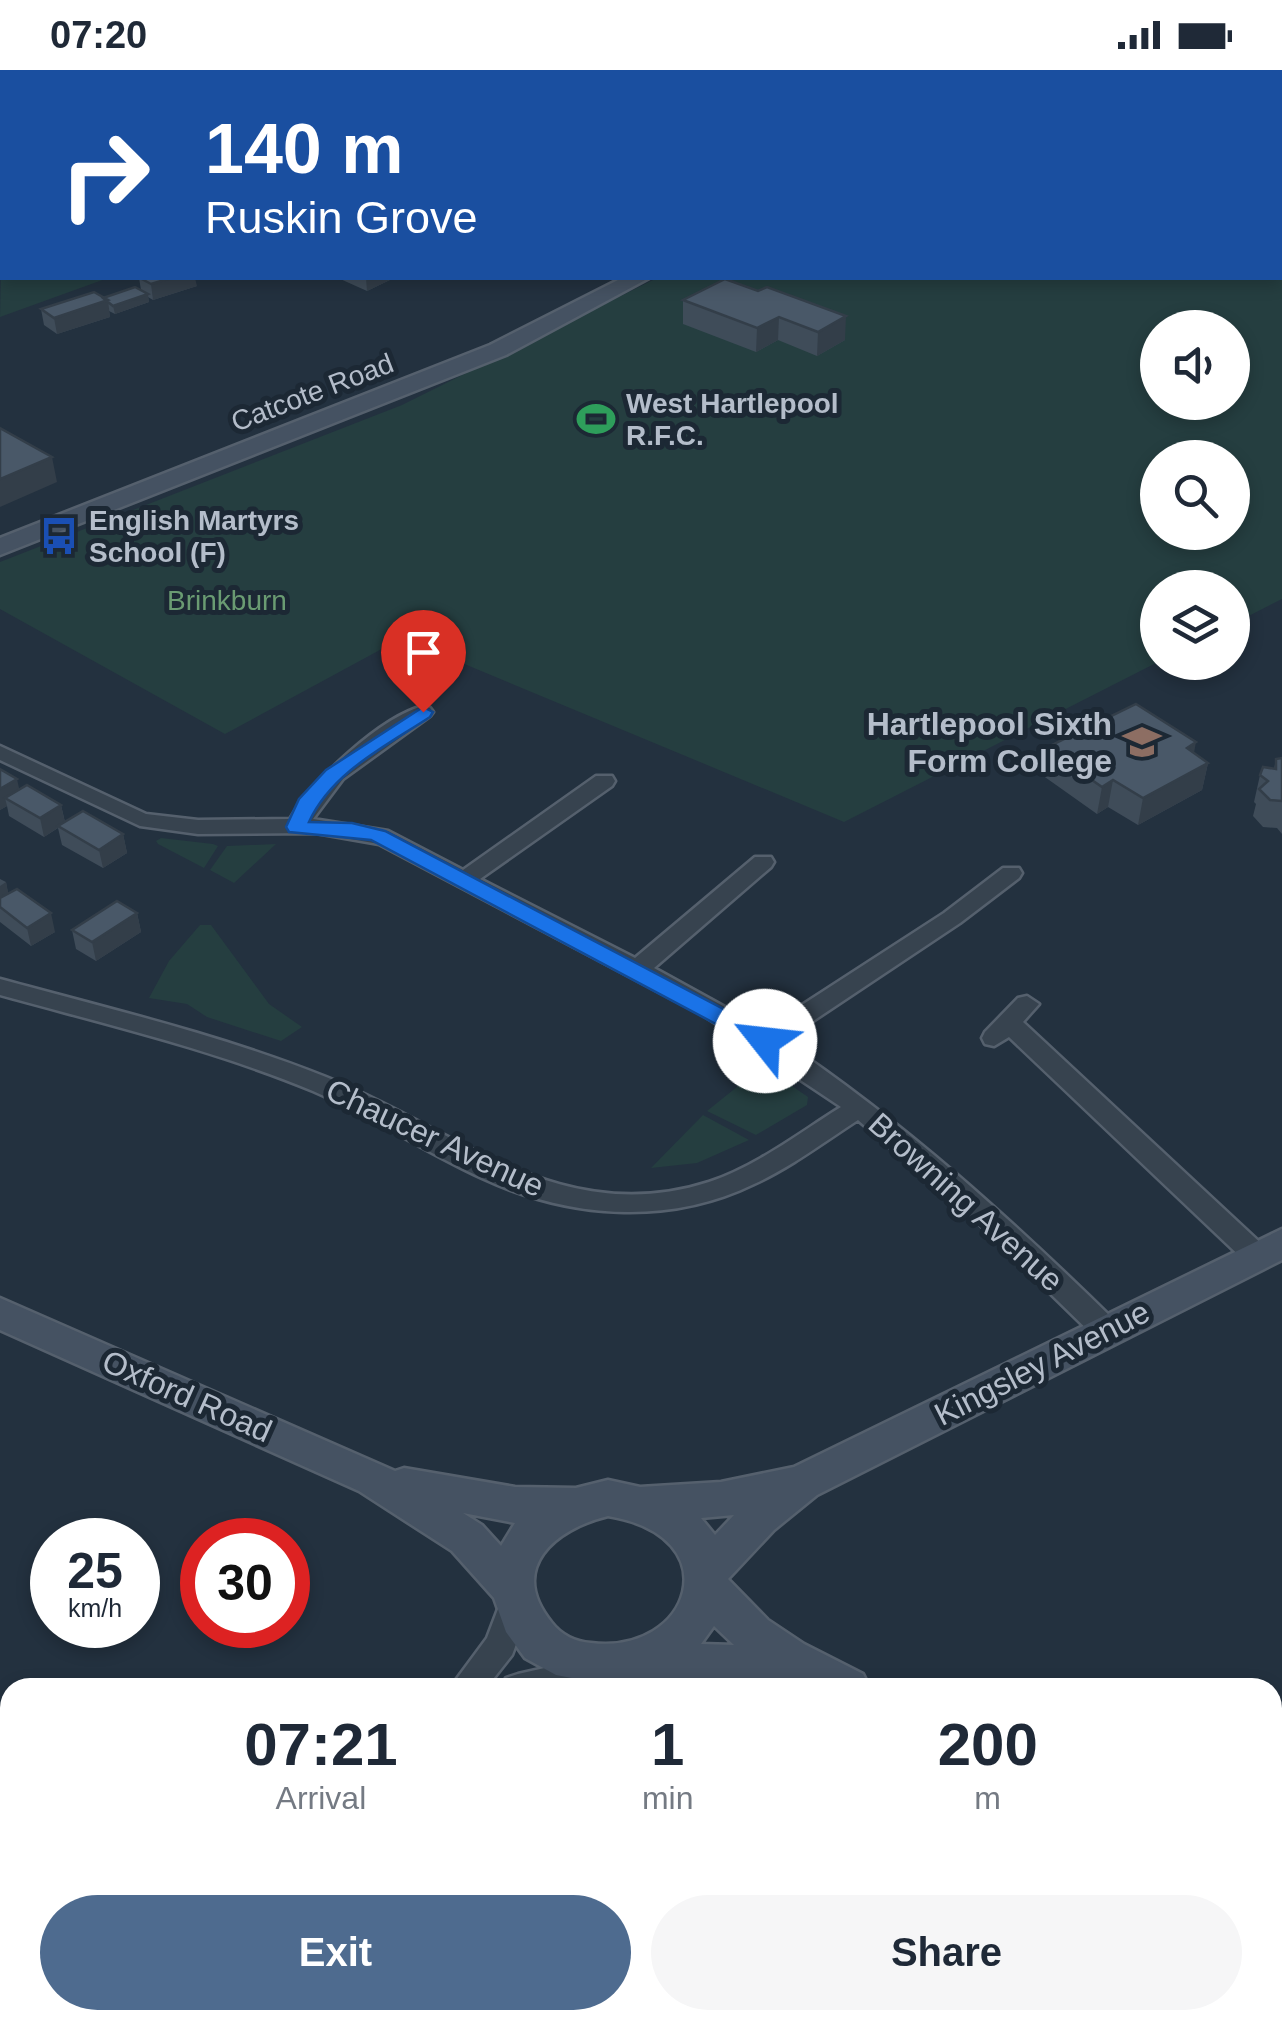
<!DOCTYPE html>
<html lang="en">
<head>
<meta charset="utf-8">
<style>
  body { margin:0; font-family:Arial,sans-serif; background:#f6f6f7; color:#1f2937; height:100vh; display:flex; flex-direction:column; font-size:38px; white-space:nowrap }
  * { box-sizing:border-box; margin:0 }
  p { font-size:32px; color:#747a83 }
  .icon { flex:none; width:55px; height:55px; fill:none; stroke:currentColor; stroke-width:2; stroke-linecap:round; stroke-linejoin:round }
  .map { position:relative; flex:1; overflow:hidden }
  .side { position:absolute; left:0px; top:1608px; width:1282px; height:352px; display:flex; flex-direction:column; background:#fff; border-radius:30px 30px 0 0; box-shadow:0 5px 15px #0003 }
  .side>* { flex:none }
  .guide { position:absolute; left:0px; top:0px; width:1282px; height:210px; box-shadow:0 5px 15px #0003; background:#1a4fa0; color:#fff; overflow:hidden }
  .buttons { position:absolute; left:1140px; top:240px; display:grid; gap:20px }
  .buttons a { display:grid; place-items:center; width:110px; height:110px; border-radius:50%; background:#fff; box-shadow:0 5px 15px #0003; font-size:50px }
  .speed { position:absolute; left:30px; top:1448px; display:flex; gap:20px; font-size:50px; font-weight:700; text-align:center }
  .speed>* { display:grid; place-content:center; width:130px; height:130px; border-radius:50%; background:#fff; box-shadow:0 5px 15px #0003; line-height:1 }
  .speed small { font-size:25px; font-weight:400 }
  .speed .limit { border:15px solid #d22; background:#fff; color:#111 }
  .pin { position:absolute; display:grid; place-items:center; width:85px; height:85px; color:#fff; margin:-102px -42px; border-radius:50% 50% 50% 0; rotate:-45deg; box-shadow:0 0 10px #0007 }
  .pin .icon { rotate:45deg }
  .me { position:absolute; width:110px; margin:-55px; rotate:299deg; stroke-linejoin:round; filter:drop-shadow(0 0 8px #0008) }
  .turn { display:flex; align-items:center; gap:35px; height:210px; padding:0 40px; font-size:45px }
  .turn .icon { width:130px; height:130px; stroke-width:2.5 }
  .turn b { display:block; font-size:70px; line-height:85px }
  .eta { display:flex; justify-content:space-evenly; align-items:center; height:170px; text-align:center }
  .eta b { font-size:60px; font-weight:700; line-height:70px }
  .primary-button { display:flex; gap:20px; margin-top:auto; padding:20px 40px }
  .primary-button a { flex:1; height:115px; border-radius:60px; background:#4e6b8f; color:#fff; font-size:40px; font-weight:700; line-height:115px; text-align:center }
  .primary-button a+a { background:#f6f6f7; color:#1f2937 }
  .status { display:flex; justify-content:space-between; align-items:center; height:70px; padding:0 50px; background:#fff; direction:ltr }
  .status svg { height:28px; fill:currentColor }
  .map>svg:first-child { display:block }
</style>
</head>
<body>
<div class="status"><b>07:20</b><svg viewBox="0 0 49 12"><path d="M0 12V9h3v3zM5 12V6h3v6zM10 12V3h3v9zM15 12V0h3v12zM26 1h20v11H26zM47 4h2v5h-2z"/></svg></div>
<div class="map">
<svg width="1282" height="1959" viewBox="0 0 1282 1959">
  <rect width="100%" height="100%" fill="#23313f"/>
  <!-- green -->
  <path fill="#253e40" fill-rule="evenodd" d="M653,0H1188L1174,2Z
    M1282,6V529L1233,554L1232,518H1158V592L844,752L402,568L225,664L0,539V492L402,335L657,208H1280ZM1158,258H1232V332H1158ZM1158,388H1232V462H1158Z
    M2,151V208H108L0,247Z
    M161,768L213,774L218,776L204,798L158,774L156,771Z
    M276,774L234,813L210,800L227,776Z
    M200,855H211L269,934L302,957L281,971L207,947L187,934L149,928L169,891Z
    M763,996L808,1027L807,1035L756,1065L707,1041Z
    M703,1045L749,1070L697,1093L651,1098Z"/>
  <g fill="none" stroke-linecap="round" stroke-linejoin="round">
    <!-- street casing -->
    <g stroke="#55606d" stroke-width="5">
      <path id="street" d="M535,0H555L557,2H537Z
        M423,636L430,638L433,642L430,646L343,709L313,749L388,761L463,800L596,706H612L615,711L612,716L480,809L635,888L755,787H771L774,792L771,797L654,898L765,959L944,843L1003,798H1019L1022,803L1019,808L960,853L783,971C905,1053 1012,1150 1117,1253L1121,1261L1117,1269L1107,1272L1097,1269L977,1152L858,1050C824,1072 791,1097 754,1114C668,1156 568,1148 482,1108C425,1082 371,1046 313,1021C212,979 105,954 0,925V909C110,939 221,965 326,1007C454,1058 561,1160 709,1112C757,1096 799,1063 841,1037L703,945L379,774L316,763L198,764L140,756L0,690V676L146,744L198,750L290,749C312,711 381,647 423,636Z
        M1027,926L1039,934L1023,952L1267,1179L1271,1186L1267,1193L1257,1196L1247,1193L1009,967L994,976L985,974L982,968L985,962L1018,928Z
        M514,1522L525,1526L530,1536L512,1585L486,1618H450L487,1568L503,1526Z
        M598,1586L609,1590L614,1600L609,1610L598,1614L502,1618L506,1608L518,1604Z
        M0,1745L10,1749V1782L0,1778Z
        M1282,1843V1912L1272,1915V1847Z
        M10,1937V1950H41L38,1959H0V1945Z
        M1272,1937L1278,1950L1275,1959H1239L1242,1950H1272Z"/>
    </g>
    <!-- secondary casing -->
    <g stroke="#55606d" stroke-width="5">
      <path id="secondary" d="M622,208H649L506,285L0,485V468L490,275Z
        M1282,1159V1190L817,1425L774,1460L728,1509L768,1550L804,1574L863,1604L870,1618L640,1611L613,1616L556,1605L525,1588L506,1562L494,1528L452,1481L359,1421L0,1260V1228L395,1401L404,1398L515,1417L576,1418L608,1410L640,1417L721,1412L794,1397ZM463,1443L515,1453L501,1476L482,1455ZM734,1445L715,1465L701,1448ZM608,1446C731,1466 691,1585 591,1573C576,1572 561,1565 552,1553C507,1498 555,1459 608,1446ZM714,1556L734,1575L701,1574Z
        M1272,1764L1282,1768V1814L1272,1810Z"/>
    </g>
    <!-- street -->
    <use href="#street" fill="#37434f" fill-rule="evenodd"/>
    <!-- secondary -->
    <use href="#secondary" fill="#455262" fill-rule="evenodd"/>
  </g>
  <!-- wall -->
  <path fill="#3f4c59" d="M139,208L197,216L153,230L148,227L149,232L115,244L109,241L110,247L57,264L44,255L41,239L141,220Z
    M338,208H394L367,221Z
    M725,209L845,270L817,286L778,270L756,282L683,254V230Z
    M1046,678L1194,683L1208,693L1202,720L1138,755L1108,737L1097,744L1042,705Z
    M1282,688V764L1277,758L1263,757L1253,746L1256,734L1254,732L1260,705L1274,699L1276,689Z
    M0,699L19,719L61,735L65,752L123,764L127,783L103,798L62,775L58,758L44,767L9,746L7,736L0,740Z
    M0,809L6,812L8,824L55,862L31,876L0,852Z
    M137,843L141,862L96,891L76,879L72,860Z"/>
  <!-- shaded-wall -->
  <path fill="#333e49" d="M171,208H195L197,216L153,230L151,214Z
    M366,208H394L367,221Z
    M148,224L149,232L115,244L113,236Z
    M108,230L110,247L57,264L54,248Z
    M846,246L845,270L817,286L818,262Z
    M779,247L778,270L756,282L757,258Z
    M52,387L57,412L0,437V409Z
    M1196,672L1191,699L1187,678Z
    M1208,693L1202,720L1138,755L1143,728Z
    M17,709L21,727L5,728L7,736L0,740V719Z
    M1113,710L1108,737L1097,744L1102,717Z
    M61,735L65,753L44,767L40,748Z
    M123,764L127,783L103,798L99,780Z
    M6,812L10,831L0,837V816Z
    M51,843L55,862L31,876L27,858Z
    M137,843L141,862L96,891L92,872Z"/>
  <!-- building -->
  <path fill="#495868" stroke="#333e49" stroke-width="2.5" d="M140,208H171L151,214Z
    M725,209L758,221L767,217L846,246L818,262L779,247L757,258L683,230Z
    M135,217L148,224L113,236L103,228Z
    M94,222L108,230L54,248L41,239Z
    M0,358L52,387L0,409Z
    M1136,634L1196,672L1187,678L1208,693L1143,728L1113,710L1102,717L1046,678Z
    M1282,688V731L1270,730L1259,719L1268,711L1260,705L1263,697L1276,699V689Z
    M0,699L17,709L0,719Z
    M27,715L61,735L40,748L5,728Z
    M83,741L123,764L99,780L58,756Z
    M17,819L51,843L27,858L0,837V828Z
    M117,831L137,843L92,872L72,860Z"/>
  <!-- route -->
  <path fill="#1a73e8" stroke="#114b97" stroke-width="2.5" d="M423,637L433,642L430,647C386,676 332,702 309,752L352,753L385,761L773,965L776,971L773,976H757L371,770L289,762L286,757L299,729L326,700Z"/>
  <!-- icons -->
  <defs>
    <g id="stadium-bare" transform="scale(3)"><path d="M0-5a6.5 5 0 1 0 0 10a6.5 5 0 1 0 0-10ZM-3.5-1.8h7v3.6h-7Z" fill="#2e9e5b" stroke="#1c2834" stroke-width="2.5" paint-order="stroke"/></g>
    <g id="bus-bare" transform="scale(3)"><path d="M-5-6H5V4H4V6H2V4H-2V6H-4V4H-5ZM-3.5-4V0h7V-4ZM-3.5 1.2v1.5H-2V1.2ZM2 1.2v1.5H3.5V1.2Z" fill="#1a4fb4" stroke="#1c2834" stroke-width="2.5" paint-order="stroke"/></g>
    <g id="school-bare" transform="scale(3)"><path d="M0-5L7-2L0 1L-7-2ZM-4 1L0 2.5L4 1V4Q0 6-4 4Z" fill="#8d6e63" stroke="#1c2834" stroke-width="2.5" paint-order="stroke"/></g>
  </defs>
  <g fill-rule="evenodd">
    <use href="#stadium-bare" x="596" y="349"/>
    <use href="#bus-bare" x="59" y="466"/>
    <use href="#school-bare" x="1142" y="672"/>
  </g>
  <g text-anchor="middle" stroke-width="10" stroke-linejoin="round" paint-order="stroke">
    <!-- far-street labels -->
    <g font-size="28" fill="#b4bdca" stroke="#1c2834">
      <text transform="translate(312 322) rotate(-21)" y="10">Catcote Road</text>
    </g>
    <!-- far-poi labels -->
    <g font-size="28" font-weight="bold" fill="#b4bdca" stroke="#1c2834" text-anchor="start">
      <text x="626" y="343">West Hartlepool<tspan x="626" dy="32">R.F.C.</tspan></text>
      <text x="89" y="460">English Martyrs<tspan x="89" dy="32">School (F)</tspan></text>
    </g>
    <!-- far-park labels -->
    <g font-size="28" fill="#6a9b72" stroke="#1c2834">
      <text x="227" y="540">Brinkburn</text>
    </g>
    <!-- poi labels -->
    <g font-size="32" font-weight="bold" fill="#b4bdca" stroke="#1c2834" text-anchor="end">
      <text x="1112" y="665">Hartlepool Sixth<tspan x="1112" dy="37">Form College</tspan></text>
    </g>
    <!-- street labels -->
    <g font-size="32" fill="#b4bdca" stroke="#1c2834">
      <text transform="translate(435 1068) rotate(25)" y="11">Chaucer Avenue</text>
      <text transform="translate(966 1132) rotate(42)" y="11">Browning Avenue</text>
      <text transform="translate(1042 1293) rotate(-27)" y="11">Kingsley Avenue</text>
      <text transform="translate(187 1326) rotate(24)" y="11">Oxford Road</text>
    </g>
  </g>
</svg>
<div class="buttons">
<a><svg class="icon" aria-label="sound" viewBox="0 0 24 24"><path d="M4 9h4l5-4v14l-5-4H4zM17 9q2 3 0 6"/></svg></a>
<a><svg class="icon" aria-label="search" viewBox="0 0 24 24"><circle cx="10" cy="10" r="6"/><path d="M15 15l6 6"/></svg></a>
<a><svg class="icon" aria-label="layers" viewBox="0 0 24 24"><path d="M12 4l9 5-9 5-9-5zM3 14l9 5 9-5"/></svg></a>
</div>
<div class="speed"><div>25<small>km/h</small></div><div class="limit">30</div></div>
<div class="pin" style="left:423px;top:642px;background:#d93025"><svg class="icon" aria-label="arrive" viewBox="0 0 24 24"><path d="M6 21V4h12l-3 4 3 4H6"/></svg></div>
<svg class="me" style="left:765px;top:971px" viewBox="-20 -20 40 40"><circle r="19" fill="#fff"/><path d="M0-13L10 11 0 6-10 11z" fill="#1a73e8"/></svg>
<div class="guide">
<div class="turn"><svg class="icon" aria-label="right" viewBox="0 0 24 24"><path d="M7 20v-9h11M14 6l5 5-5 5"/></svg><div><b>140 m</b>Ruskin Grove</div></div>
</div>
<section class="side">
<div class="eta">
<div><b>07:21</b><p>Arrival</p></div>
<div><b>1</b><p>min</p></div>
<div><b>200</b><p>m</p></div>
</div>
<div class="primary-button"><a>Exit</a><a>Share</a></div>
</section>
</div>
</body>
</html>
